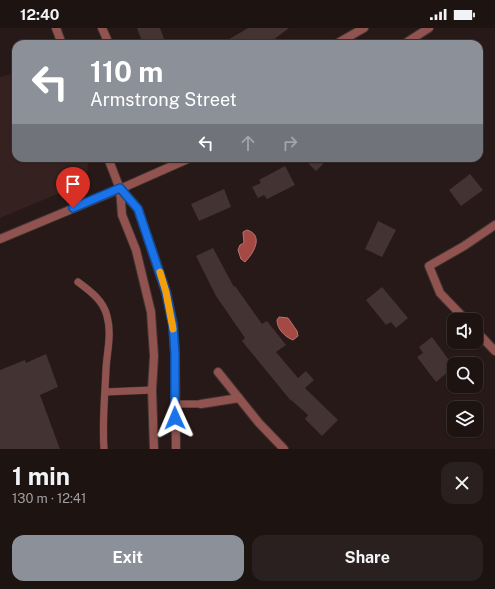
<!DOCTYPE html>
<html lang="en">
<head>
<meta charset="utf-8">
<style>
  body { margin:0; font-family:"Public Sans",sans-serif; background:#2a201f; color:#f1f3f6; height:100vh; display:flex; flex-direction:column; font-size:15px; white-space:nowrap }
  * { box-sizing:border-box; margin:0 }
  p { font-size:13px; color:#a09e9f }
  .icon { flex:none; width:22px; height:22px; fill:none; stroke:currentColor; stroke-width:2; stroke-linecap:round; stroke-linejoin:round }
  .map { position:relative; height:421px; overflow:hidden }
  .details { display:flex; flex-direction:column; background:#1d1311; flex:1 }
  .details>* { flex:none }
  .hud { position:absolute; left:12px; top:12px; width:471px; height:122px; border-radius:12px; box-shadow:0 1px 3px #0004,0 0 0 1px #3b3231; background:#8c9099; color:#fff; overflow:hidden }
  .fabs { position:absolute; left:447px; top:285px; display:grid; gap:8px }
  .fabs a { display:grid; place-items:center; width:36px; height:36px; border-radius:8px; background:#1d1311; box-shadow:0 1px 3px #0004,0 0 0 1px #3b3231; font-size:20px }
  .pin { position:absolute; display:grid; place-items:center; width:34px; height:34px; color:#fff; margin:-41px -17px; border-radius:50% 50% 50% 0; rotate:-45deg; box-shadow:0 0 4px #0007 }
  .pin .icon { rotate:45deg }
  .me { position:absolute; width:44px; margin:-22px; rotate:359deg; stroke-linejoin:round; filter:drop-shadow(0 0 3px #0008) }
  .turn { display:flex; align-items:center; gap:14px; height:84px; padding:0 12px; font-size:18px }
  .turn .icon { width:52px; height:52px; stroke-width:2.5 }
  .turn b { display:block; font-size:28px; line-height:34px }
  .lanes { display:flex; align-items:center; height:38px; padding:0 12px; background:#0003; justify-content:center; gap:20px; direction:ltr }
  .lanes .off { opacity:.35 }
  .round { display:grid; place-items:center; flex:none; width:42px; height:42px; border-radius:12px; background:#2a201f }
  .summary { display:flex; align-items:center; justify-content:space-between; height:68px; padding:0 12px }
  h1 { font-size:24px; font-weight:700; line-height:30px }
  .action { display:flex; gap:8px; margin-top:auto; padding:8px 12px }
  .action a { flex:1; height:46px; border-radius:12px; background:#8c9099; color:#fff; font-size:16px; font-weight:700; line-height:46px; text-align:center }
  .action a+a { background:#2a201f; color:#f1f3f6 }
  .status { display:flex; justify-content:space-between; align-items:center; height:28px; padding:0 20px; background:#1d1311; direction:ltr }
  .status svg { height:11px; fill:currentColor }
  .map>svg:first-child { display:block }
</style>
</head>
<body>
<div class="status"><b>12:40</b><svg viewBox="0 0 49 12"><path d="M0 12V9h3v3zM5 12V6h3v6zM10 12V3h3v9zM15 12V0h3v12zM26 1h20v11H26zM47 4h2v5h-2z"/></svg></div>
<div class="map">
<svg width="495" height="421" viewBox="0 0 495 421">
  <rect width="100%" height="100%" fill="#271917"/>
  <!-- built -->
  <path fill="#35211f" d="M16,45V130H88L87,151L60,165L0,190V49Z"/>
  <!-- water -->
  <path fill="#a54944" stroke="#b87470" d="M247,202C264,207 254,225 245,234L241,231L238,222L240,217L244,215L243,204Z
    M279,289L288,290L297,303L298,308L293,312C285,309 277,301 277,292Z"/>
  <!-- building -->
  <path fill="#433332" d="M137,0H160L166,16H143Z
    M248,0H289L268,16H221Z
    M303,130H329L316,143Z
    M285,138L295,157L267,171L264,167L258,170L252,159L261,155L259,152Z
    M470,146L483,162L461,178L449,162Z
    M224,161L231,179L199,193L191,176Z
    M378,193L396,202L382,229L365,221Z
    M213,220L234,259L235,258L262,296L267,293L286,317L276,324L298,350L306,343L314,352L305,360L338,392L322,408L305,391L308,387L291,372V373L242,313L245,310L216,268L196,228Z
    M382,259L408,290L396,300L391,294L386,297L366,272Z
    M432,309L454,339L436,354L417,329L423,325L419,319Z
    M46,326L58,359L40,367L60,421H0V342L25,332L26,335Z"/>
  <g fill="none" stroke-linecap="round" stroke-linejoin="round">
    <!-- service casing -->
    <g stroke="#413432" stroke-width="8">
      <path id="service" d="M78,254C90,263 103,272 107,288C112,306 107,323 106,341C105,367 102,394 104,421
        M105,364L152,362
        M175,376H201"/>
    </g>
    <!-- minor casing -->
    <g stroke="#413432" stroke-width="10">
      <path id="minor" d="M102,0L109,16
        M336,16L364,0
        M404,16L429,0
        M120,161L190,130
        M466,292L440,265L429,238L464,218L495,197
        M476,303L495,323
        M218,344L259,395L284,421
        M201,376L239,370"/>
    </g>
    <!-- tertiary casing -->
    <g stroke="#413432" stroke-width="10">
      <path id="tertiary" d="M56,0L62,16
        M108,130L120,161L122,187L136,222L151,284L154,328L152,362L154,421
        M120,161L138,181L166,264L173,297L175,326L176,421
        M0,211L120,161"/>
    </g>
    <!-- service -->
    <use href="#service" stroke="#91534f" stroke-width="7"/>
    <!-- minor -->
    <use href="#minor" stroke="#91534f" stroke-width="8"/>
    <!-- tertiary -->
    <use href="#tertiary" stroke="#91534f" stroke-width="8"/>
  </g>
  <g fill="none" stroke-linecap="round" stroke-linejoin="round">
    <!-- route casing -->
    <g stroke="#114b97" stroke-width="10">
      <path id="route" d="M73,180L120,160L138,181L166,264L173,297L175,326V390"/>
    </g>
    <!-- route -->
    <use href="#route" stroke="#1a73e8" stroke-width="7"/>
    <!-- slow -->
    <path stroke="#f59e0b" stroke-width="7" d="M160,244L166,264L173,301"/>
  </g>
</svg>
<div class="fabs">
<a><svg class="icon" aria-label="sound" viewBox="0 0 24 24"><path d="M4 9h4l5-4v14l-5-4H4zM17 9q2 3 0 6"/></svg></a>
<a><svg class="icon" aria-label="search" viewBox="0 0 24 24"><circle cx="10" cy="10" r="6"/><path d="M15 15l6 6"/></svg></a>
<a><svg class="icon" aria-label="layers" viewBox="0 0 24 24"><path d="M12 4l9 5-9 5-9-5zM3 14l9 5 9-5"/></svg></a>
</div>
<div class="pin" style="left:73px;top:180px;background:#d93025"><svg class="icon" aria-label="arrive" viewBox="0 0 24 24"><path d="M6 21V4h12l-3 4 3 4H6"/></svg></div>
<svg class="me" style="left:175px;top:390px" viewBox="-20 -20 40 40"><path d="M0-17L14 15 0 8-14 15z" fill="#1a73e8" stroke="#fff" stroke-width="4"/></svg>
<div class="hud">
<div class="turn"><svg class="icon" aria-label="left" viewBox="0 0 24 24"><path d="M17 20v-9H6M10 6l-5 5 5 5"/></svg><div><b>110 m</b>Armstrong Street</div></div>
<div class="lanes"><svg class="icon" aria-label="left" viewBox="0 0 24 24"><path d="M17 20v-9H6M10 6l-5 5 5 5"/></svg><svg class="icon off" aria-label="ahead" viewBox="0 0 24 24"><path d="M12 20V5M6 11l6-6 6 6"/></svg><svg class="icon off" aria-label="right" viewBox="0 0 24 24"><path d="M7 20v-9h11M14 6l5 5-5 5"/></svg></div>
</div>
</div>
<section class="details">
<div class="summary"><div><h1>1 min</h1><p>130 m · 12:41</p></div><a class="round"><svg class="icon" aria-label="close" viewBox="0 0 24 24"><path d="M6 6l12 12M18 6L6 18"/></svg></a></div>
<div class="action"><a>Exit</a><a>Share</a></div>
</section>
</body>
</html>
